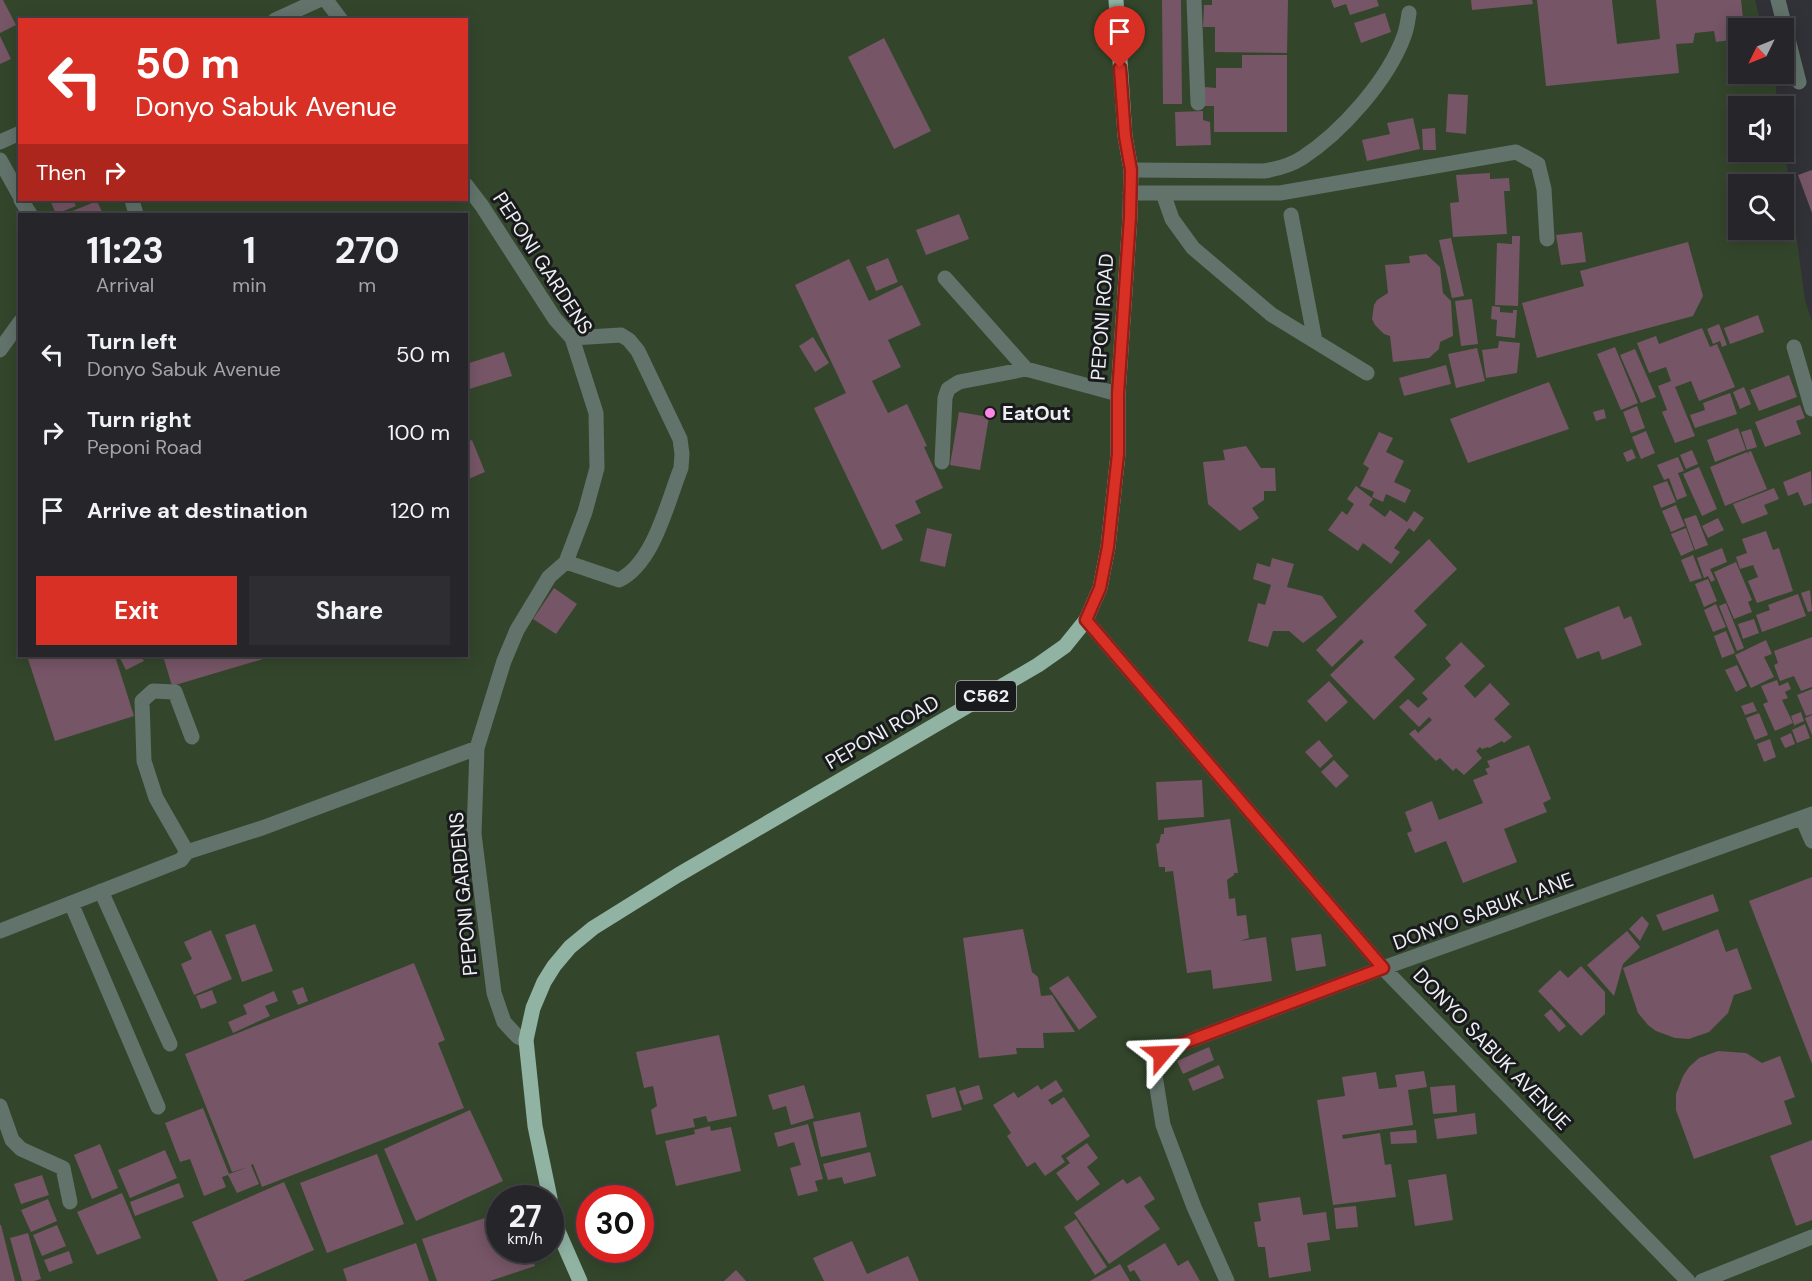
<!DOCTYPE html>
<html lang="en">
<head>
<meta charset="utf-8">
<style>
  body { margin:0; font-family:"DM Sans",sans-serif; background:#2d2d32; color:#f1f3f6; height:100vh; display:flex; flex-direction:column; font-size:22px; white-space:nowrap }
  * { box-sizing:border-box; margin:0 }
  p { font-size:20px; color:#a3a5a8 }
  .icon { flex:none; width:33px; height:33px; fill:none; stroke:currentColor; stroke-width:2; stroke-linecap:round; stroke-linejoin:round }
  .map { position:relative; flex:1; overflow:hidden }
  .drawer { position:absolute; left:18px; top:213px; width:450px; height:444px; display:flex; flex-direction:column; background:#25252a; border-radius:0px; box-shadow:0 3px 15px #0003,0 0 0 2px #424247 }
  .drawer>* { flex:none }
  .top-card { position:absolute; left:18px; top:18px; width:450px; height:183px; border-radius:0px; box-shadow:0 3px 15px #0003,0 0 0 2px #424247; background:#d93025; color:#fff; overflow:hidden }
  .needle { width:39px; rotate:227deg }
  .controls { position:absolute; left:1728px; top:18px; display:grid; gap:12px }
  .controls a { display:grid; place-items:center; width:66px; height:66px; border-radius:0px; background:#25252a; box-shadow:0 3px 15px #0003,0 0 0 2px #424247; font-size:30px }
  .speed { position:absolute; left:486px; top:1185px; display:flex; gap:12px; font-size:30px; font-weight:700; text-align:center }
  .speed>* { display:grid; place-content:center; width:78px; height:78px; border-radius:50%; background:#25252a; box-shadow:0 3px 15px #0003,0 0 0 2px #424247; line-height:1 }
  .speed small { font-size:15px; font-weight:400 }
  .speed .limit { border:9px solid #d22; background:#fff; color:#111 }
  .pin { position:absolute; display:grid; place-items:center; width:51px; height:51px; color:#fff; margin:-62px -26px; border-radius:50% 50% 50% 0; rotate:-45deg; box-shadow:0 0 6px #0007 }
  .pin .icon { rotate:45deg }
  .me { position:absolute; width:66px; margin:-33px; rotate:64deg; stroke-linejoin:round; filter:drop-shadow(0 0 4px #0008) }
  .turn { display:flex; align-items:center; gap:21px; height:126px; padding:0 18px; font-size:27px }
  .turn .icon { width:78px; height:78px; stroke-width:2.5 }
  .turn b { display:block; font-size:42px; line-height:51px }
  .then { display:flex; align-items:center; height:57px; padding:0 18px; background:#0003; gap:12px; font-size:22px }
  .eta { display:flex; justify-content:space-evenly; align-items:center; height:102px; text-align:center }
  .eta b { font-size:36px; font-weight:700; line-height:42px }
  .button { display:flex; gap:12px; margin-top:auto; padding:12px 18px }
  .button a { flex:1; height:69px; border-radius:0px; background:#d93025; color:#fff; font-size:24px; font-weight:700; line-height:69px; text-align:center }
  .button a+a { background:#2d2d32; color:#f1f3f6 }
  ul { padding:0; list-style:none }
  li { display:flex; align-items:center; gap:18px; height:78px; padding:0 18px }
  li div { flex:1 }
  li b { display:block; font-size:22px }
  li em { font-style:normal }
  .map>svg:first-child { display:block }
</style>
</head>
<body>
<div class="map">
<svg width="1812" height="1281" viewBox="0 0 1812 1281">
  <rect width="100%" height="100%" fill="#313138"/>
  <!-- green -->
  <path fill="#33462b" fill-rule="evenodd" d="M0,0H1755L1762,28H1738V74H1774L1778,106H1738V152H1784V145L1805,300L1812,322V1281H0ZM20,20H466V200H20ZM1738,184H1784V230H1738ZM20,214H466V656H20ZM500,1198H550V1250H500ZM590,1198H640V1250H590Z"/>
  <!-- building -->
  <path fill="#765566" d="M0,0H3L16,25L0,33Z
    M1162,0H1181L1182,104H1163Z
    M1212,0H1288L1287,53L1215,52V27H1203L1204,5H1212Z
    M1331,0H1377L1379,6L1350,15L1346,4L1334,8Z
    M1471,0H1532L1533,4L1472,10Z
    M1537,0H1612L1617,44L1660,39L1656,0H1741L1744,28H1738V39L1716,42L1714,31L1695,33L1693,43L1676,44L1679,73L1546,86Z
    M1385,13L1391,32L1361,43L1354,23Z
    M0,36L11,59L0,64Z
    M884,38L931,131L894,149L848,57Z
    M1242,55H1287V132H1214V106H1205V87L1216,88V68H1242Z
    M1448,94L1468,95L1466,134L1446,132Z
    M1203,111V120L1210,122L1211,145L1176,146L1175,112Z
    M1413,118L1420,149L1367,161L1362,140L1390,134L1387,123Z
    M1435,128L1436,150H1423L1422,129Z
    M1812,170V213L1798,175Z
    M1490,173V179L1509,178L1510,191H1504L1507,234L1453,237L1450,203L1459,202L1456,175Z
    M50,200H73L76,206L56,214Z
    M97,201L103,214H65Z
    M959,214L969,239L926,255L916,230Z
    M1582,232L1586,262L1561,265L1556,235Z
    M1512,236H1520L1518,306L1495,305L1497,243L1512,244Z
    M1451,238L1464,296L1452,298L1439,240Z
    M1688,242L1703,296L1693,316L1537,358L1522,303L1584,286L1580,271Z
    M1426,254L1440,267L1443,293L1451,301L1453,336L1440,342L1439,349L1429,358L1393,362L1390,336L1384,334L1375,325L1372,319L1374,305L1377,300L1388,293L1385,265L1410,263L1409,256Z
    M888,258L898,282L876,291L866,267Z
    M849,259L869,301L902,285L921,325L888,340L901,367L872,381L888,413L907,404L927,446L924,447L943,488L915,501L921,513L895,525L903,540L882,550L814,408L846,393L795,285Z
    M1472,299L1478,344L1461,346L1455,301Z
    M1492,306L1500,307V312L1513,313V310H1517L1515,338L1496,336L1497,320L1491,319Z
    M1758,315L1764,332L1730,344L1724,328Z
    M1719,324L1727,345L1722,347L1720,341L1713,344L1707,329Z
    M1702,328L1710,347L1717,344L1735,387L1699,401L1691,381L1675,387L1695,436L1675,443L1662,412L1667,410L1658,386L1671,381L1666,367L1649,373L1637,343L1656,336L1659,344Z
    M813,337L829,363L815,372L799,346Z
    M1499,341L1520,343L1517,373L1486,378L1482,350L1498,348Z
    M1615,347L1638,403L1621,410L1597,354Z
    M1477,348L1485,381L1456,388L1448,354Z
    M1635,349L1656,397L1641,403L1620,355Z
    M504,352L512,376L466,390V364Z
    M1446,365L1451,384L1404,396L1399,378Z
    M1789,375L1797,397L1759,411L1750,390Z
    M1549,382L1569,429L1468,463L1450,419Z
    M1744,387L1751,404L1740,409L1733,392Z
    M1730,393L1737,414L1695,428L1690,415L1705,410L1703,403Z
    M1800,405L1805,418L1796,421L1801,434L1765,447L1755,422Z
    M1637,406L1645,428L1631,433L1623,412Z
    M1604,409L1606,418L1596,421L1593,412Z
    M959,412L989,417L980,470L950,465Z
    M1738,428L1746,450L1715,462L1707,440Z
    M1751,429L1757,447L1747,450L1741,432Z
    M1646,431L1655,453L1641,459L1632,437Z
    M1379,432L1393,438L1386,452L1404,461L1394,482L1411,490L1405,503L1386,494L1383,502L1372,497L1374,492L1360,486L1369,468L1363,464Z
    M472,440L485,472L466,480V442Z
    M1246,446L1261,468H1275L1276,491H1264V500L1252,508L1259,518L1240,531L1208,504L1203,462L1225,460L1223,450Z
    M1632,449L1636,458L1627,462L1623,453Z
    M1692,450L1698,464L1686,469L1680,455Z
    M1751,451L1767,489L1725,506L1710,467L1747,452L1749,455L1748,452Z
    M1678,457L1684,471L1678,473L1687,496L1677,500L1669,478L1664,480L1657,465Z
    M1699,467L1717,509L1702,516L1683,474Z
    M1811,471L1812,503L1804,506L1798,492L1788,496L1783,482Z
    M1667,481L1676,502L1661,508L1653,486Z
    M1356,486L1373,499L1369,505L1385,517L1390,510L1407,522L1414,511L1424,518L1414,532L1409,528L1394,548L1400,552L1391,564L1363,543L1358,551L1328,530L1342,511L1347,515L1354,504L1347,499Z
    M1774,488L1779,499L1764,505L1768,514L1742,524L1733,504Z
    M1676,505L1685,526L1671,532L1662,511Z
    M1696,515L1708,545L1695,550L1684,519Z
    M1718,518L1724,530L1708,538L1702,526Z
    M927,528L952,534L945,567L920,561Z
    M1686,528L1694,550L1681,556L1671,534Z
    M1766,531L1773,550L1779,548L1793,591L1757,603L1748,581L1758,577L1753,565L1740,569L1736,557L1747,553L1742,539Z
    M1429,539L1457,569L1414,611L1427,625L1394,657L1415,679L1374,720L1330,675L1364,642L1361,639L1332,667L1316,650Z
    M1722,548L1727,562L1710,569L1715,580L1711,582L1708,576L1704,578L1697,558Z
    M1693,555L1702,578L1690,582L1681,560Z
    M1272,558L1294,564L1287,587L1322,596L1337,617L1303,643L1289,631H1273L1268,647L1248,641L1258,603L1265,605L1271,585L1253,579L1257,563L1270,567Z
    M1736,562L1752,600L1748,602L1752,612L1734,619L1714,572Z
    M1708,579L1717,601L1704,607L1695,584Z
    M554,588L577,604L556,634L533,619Z
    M1810,590L1812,611L1808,612L1801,593Z
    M1798,594L1806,616L1762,632L1756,615L1770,610L1768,605Z
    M1726,603L1744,648L1737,651L1719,606Z
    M1716,604L1726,627L1713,632L1704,610Z
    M1619,606L1624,619L1631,616L1642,645L1602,660L1599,651L1577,659L1564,628Z
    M1754,619L1759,633L1743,639L1738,624Z
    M1726,631L1735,653L1722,658L1714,636Z
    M1812,637V687L1801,691L1794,676L1780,681L1774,665L1778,663L1774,651Z
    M1766,640L1772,654L1764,657L1774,677L1751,688L1735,655Z
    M1461,642L1485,666L1464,686L1475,698L1490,683L1510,704L1494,719L1512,737L1504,743L1502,741L1489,748L1488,747L1482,749L1480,747L1476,751L1482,758L1464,775L1456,768L1453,771L1440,758L1436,761L1409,734L1415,729L1418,733L1432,720L1429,717L1419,727L1399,707L1408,699L1418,708L1428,699L1422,693L1451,665L1445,658Z
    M27,656H115L134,716L55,741Z
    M119,656H141L144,661L126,670Z
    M163,656H273L172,686Z
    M1737,665L1747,686L1736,692L1725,670Z
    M1777,680L1779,686L1788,682L1791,689L1785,692L1788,698L1782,700L1793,723L1775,731L1763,704L1768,702L1761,686Z
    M1329,681L1348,702L1326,722L1307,701Z
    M1812,689V714L1806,716L1797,695Z
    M1753,702L1757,711L1745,715L1741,706Z
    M1801,712L1804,721L1795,725V727L1791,716Z
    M1759,713L1768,735L1755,740L1746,718Z
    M1812,715V735L1805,718Z
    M1805,724L1810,738L1797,743L1792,730Z
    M1791,733L1795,744L1785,748L1780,738Z
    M1770,739L1776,757L1764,762L1757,744Z
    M1319,740L1333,756L1320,768L1305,752Z
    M1529,745L1551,799L1543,803L1547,812L1504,829L1517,862L1463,883L1446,841L1415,853L1407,833L1412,831L1405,812L1432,801L1439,820L1483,803L1473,780L1488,774L1485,769L1490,767L1487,761Z
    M1334,760L1349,776L1336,788L1321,772Z
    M1202,780L1204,817L1158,820L1156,782Z
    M1230,819L1238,873H1234V875L1227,880L1229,899L1235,898L1237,916L1246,915L1249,938L1240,941L1266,937L1272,981L1213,989L1211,970L1187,973L1173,871L1165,872V867H1159L1156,844L1159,843L1161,834H1164V828Z
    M1812,877V1064L1749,901Z
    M1713,894L1719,911L1663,931L1656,915Z
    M1642,916L1649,924L1640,941L1629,929Z
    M255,924L273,971L242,982L225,935Z
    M1023,929L1032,972L1038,977L1041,996L1052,995L1075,1032L1043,1033L1044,1048H1016L1017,1054L979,1058L963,938Z
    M1718,929L1726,952L1737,948L1752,989L1734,995L1728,1013L1709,1032L1689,1039L1675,1038L1656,1031L1648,1025L1638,1013L1623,968Z
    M211,930L232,979L194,995L181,964L192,959L184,942Z
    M1627,931L1640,947L1623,964L1614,996L1587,965Z
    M1321,934L1326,966L1296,971L1291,938Z
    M414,963L445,1040L438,1043L464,1108L262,1187L253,1164L251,1165L259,1184L237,1193L228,1175L222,1177L226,1187L204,1196L190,1159L180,1162L165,1123L203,1108L229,1174L248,1167L232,1172L185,1054Z
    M1581,966L1605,992V1014L1581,1036L1538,991L1560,970L1568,978Z
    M1068,976L1097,1017L1079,1030L1049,988Z
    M303,987L308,1001L298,1005L292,991Z
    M212,990L217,1003L201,1009L196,996Z
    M274,991L278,1001L265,1006L270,1016L233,1033L228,1022L247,1014L243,1005Z
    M1551,1009L1566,1026L1559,1032L1544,1015Z
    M719,1035L737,1116L708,1122L706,1116L693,1119L695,1127L656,1135L651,1110L657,1106L653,1086L644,1088L636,1052Z
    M1209,1047L1214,1060L1183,1074L1177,1061Z
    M1718,1051L1746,1053L1762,1063L1780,1056L1795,1097L1784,1101L1792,1124L1694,1159L1676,1110V1094L1683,1076L1689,1067L1699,1058Z
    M1219,1065L1224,1078L1193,1091L1188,1079Z
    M1424,1071L1427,1087L1408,1090L1413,1125L1342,1135L1343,1139L1380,1133L1385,1165L1391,1164L1396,1197L1333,1205L1317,1100L1345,1096L1342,1077L1376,1072L1379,1089L1397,1087L1395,1075Z
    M1056,1080L1063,1091L1048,1100L1052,1105L1064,1097L1090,1136L1061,1156L1065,1162L1045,1176L1035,1162L1027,1167L1007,1136L1011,1133L993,1105L1014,1092L1018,1098L1038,1085L1041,1090Z
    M804,1085L814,1118L791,1125L786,1106L773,1110L768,1095Z
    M979,1085L983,1099L964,1105L959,1091Z
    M1455,1085L1457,1112L1433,1114L1430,1087Z
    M955,1087L962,1110L932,1118L926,1095Z
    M470,1110L503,1181L416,1221L384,1149Z
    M860,1112L867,1147L821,1157L813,1122Z
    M1475,1113L1477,1134L1437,1139L1434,1119Z
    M808,1124L823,1179L815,1181L818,1191L798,1196L790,1168L801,1165L794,1142L778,1147L774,1133Z
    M710,1126L711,1131L731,1127L741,1171L676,1186L665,1141L695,1134L694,1130Z
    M1416,1130L1417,1143L1391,1144L1390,1132Z
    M1812,1140V1220L1796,1226L1770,1156Z
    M1087,1143L1098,1158L1087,1167L1100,1184L1077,1201L1056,1173L1070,1163L1066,1158Z
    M100,1144L118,1188L92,1199L74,1155Z
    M165,1150L177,1178L130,1198L118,1170Z
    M870,1152L876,1176L844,1184L842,1177L828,1180L823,1164Z
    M377,1154L404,1224L327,1253L300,1183Z
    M1446,1174L1453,1220L1415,1226L1408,1180Z
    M42,1175L49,1195L21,1204L14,1184Z
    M1140,1176L1155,1199L1144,1206L1160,1229L1109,1264L1074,1213L1123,1179L1127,1184Z
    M284,1182L314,1250L243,1281H218L192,1222Z
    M179,1183L184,1197L135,1216L130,1202Z
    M122,1193L141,1238L97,1255L77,1212Z
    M1300,1197L1303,1215L1326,1212L1330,1240L1307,1243L1311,1271L1269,1278L1265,1247H1258L1254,1222L1261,1221L1258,1203Z
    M48,1199L57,1221L31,1232L21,1210Z
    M1356,1206L1358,1227L1336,1229L1334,1208Z
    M500,1213V1250H529L535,1266L490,1281H437L422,1239Z
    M1076,1219L1107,1267L1095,1275L1064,1227Z
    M0,1225H1L15,1281H0Z
    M57,1225L66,1246L42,1256L33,1235Z
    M28,1233L41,1279L34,1281H22L10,1238Z
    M852,1241L867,1274L908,1256L919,1281H824L813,1258Z
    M416,1243L429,1281H347L343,1269Z
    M1165,1243L1178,1266L1188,1260L1200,1281H1141L1134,1270L1130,1272L1127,1266Z
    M69,1251L73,1263L49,1272L44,1260Z
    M1120,1264L1130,1281H1090Z
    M736,1270L746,1281H724Z"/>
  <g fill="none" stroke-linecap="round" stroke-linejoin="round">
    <!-- minor -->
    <path stroke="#62736c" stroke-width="15" d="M326,0L341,20
      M1194,0L1198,103
      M1778,0L1799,82
      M275,20L319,0
      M0,142L20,133
      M0,160L20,196
      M1131,170L1264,171C1277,169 1291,165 1302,158C1342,132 1388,80 1404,36C1407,28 1408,20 1409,13
      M466,185L482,206L555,319L572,338L596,413L597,468L585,512L566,562L549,577L517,630L504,661L477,748L474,834L494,993L504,1022L518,1037L526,1040
      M1130,193H1280L1516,152L1538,164L1544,189L1547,239
      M1163,193L1172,219L1193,248L1272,315L1367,373
      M21,200L30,214
      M132,200L136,214
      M1291,215L1315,341
      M945,278L1026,369
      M1794,347L1812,409
      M0,350L20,322
      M942,462L945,398L948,389L959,382L1026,369L1118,394
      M566,562L619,580C654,563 667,503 681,468L682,454L680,439L638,351L629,340L621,335L572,338
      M1086,620L1383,968L1688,1281
      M1802,818L1812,841
      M187,852L156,798L144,761L142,701L153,691L175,692L192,737
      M101,891L170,1044
      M71,903L158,1107
      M0,931L181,860L187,852L262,828L477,748
      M0,1106L12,1140L21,1149L63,1168L70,1202
      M1227,1281L1194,1207L1163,1125L1153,1063L1173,1047L1383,968L1812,814
      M1702,1281L1812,1237"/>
    <!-- major -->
    <path stroke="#90b3a4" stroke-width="15" d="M550,1198L535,1126L526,1040L533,1008L544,982L554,966L570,947L593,928L678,875L1038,665L1065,646L1086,620L1100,588L1108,547L1118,454V394L1130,217L1131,170L1125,136L1116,0
      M550,1200L555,1224L580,1281"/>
  </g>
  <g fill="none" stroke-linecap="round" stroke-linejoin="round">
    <!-- route casing -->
    <g stroke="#8d1f18" stroke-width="15">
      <path id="route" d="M1120,68L1125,136L1131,170L1130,217L1118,394V454L1108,547L1100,588L1086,620L1383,968L1173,1047L1162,1054"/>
    </g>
    <!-- route -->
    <use href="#route" stroke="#d93025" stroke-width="10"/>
  </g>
  <!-- markers -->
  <circle fill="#fd86e2" stroke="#191a1c" stroke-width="2" cx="990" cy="413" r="6"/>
  <g text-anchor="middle" stroke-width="6" stroke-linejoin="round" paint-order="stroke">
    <!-- shield labels -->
    <rect fill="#191a1c" stroke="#aeafb2" stroke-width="1.5" x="956" y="681" width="60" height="30" rx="4.5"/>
    <g font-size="18" font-weight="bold" fill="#eeeff3">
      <text x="986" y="702">C562</text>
    </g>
    <!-- street labels -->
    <g font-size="20" fill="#eeeff3" stroke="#191a1c">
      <text transform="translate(543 263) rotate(57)" y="7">PEPONI GARDENS</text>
      <text transform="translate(1102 317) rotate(-86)" y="7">PEPONI ROAD</text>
      <text transform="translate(882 732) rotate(-30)" y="7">PEPONI ROAD</text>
      <text transform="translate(463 894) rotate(-95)" y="7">PEPONI GARDENS</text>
      <text transform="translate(1483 911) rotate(-20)" y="7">DONYO SABUK LANE</text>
      <text transform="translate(1492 1049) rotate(46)" y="7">DONYO SABUK AVENUE</text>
    </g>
    <!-- poi labels -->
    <g font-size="20" font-weight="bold" fill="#eeeff3" stroke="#191a1c" text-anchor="start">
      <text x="1002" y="420">EatOut</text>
    </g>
  </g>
</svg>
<div class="controls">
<a><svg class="needle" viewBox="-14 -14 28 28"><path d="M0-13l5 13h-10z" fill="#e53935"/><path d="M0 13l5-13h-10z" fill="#a3a5a8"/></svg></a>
<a><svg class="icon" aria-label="sound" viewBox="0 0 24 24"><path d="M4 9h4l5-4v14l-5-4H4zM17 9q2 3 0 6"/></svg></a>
<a><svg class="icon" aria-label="search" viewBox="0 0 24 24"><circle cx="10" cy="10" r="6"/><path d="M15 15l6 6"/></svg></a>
</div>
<div class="speed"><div>27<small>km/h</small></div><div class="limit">30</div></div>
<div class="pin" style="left:1120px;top:68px;background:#d93025"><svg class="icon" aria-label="arrive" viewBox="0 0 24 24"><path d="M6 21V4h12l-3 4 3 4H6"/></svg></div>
<svg class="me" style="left:1162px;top:1054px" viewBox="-20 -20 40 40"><path d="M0-17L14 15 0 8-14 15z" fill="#d93025" stroke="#fff" stroke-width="4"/></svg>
<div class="top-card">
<div class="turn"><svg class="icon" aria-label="left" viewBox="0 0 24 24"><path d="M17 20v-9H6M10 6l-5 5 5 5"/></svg><div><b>50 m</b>Donyo Sabuk Avenue</div></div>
<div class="then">Then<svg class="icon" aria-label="right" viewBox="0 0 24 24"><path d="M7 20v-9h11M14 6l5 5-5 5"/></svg></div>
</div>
<section class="drawer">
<div class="eta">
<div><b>11:23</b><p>Arrival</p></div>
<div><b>1</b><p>min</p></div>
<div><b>270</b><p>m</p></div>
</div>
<ul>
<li><svg class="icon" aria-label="left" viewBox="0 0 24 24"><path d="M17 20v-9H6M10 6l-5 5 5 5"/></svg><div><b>Turn left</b><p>Donyo Sabuk Avenue</p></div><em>50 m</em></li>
<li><svg class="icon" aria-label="right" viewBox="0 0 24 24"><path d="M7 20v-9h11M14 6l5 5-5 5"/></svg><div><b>Turn right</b><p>Peponi Road</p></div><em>100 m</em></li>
<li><svg class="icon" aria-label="arrive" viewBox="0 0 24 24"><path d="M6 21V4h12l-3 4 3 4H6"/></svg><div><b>Arrive at destination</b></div><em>120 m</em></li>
</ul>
<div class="button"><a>Exit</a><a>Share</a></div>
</section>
</div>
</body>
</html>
